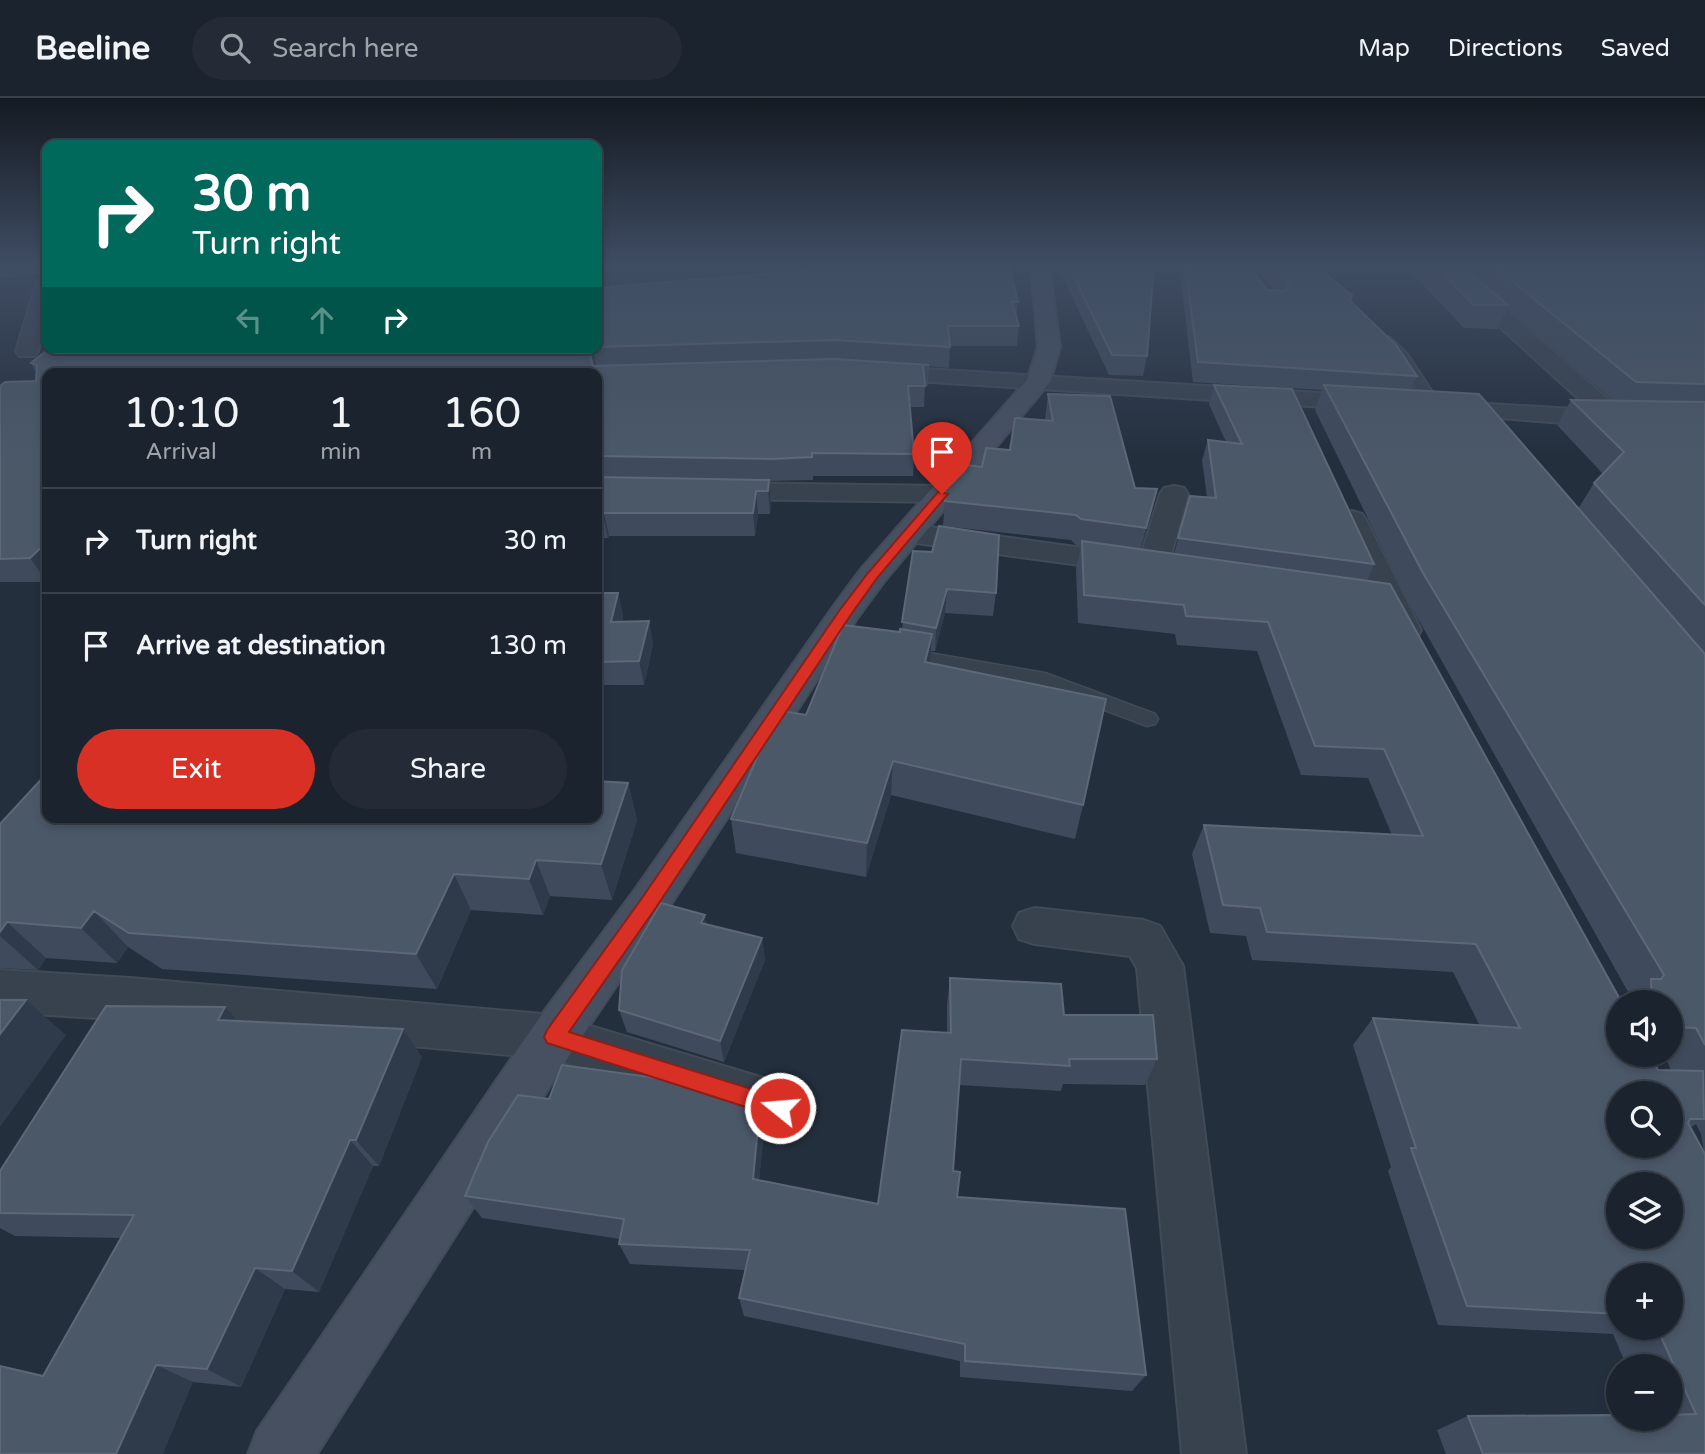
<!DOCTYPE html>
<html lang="en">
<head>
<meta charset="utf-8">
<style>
  body { margin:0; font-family:"Varela Round",sans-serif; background:#242b36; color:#f1f3f6; height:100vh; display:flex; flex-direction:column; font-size:26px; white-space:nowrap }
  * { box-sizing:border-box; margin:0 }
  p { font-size:23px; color:#a0a4aa }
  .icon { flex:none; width:38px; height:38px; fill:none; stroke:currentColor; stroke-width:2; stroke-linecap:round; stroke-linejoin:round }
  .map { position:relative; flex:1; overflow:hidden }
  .drawer { position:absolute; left:42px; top:270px; width:560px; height:455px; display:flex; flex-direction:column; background:#1b232e; border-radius:14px; box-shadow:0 4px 10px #0003,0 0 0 2px #39404a }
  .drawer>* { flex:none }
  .guide { position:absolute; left:42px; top:42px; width:560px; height:214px; border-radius:14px; box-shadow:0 4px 10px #0003,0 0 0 2px #39404a; background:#00695c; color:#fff; overflow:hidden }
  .buttons { position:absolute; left:1606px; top:892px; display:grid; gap:14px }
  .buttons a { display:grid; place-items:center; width:77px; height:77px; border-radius:50%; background:#1b232e; box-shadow:0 4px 10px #0003,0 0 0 2px #39404a; font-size:35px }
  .pin { position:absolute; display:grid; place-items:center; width:60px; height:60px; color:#fff; margin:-72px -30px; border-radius:50% 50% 50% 0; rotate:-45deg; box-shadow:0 0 7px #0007 }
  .pin .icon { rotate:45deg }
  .me { position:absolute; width:77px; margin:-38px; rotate:287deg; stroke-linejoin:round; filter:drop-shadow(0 0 5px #0008) }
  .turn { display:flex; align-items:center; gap:24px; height:147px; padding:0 35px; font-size:32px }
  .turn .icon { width:91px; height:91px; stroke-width:2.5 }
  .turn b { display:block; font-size:49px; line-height:60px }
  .lanes { display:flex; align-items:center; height:66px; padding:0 35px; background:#0003; justify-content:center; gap:35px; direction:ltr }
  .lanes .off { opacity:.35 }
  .eta { display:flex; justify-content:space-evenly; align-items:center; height:119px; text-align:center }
  .eta b { font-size:42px; font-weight:600; line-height:49px }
  .button { display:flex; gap:14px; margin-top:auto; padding:14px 35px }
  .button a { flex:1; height:80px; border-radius:42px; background:#d93025; color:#fff; font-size:28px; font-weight:600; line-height:80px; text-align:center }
  .button a+a { background:#242b36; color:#f1f3f6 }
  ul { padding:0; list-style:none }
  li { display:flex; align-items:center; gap:21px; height:105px; padding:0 35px; border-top:2px solid #39404a }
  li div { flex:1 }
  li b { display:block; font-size:26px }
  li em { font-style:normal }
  header { display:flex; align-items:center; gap:42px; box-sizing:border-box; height:98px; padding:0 35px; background:#1b232e; border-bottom:2px solid #39404a }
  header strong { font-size:33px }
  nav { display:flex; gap:38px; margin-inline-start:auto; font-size:24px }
  .search { width:490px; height:63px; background:#242b36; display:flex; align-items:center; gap:18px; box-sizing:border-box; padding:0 24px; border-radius:38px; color:#a0a4aa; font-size:26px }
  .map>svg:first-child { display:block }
</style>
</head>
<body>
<header>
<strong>Beeline</strong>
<div class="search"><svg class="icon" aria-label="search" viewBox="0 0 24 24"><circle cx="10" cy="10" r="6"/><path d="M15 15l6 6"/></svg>Search here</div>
<nav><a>Map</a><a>Directions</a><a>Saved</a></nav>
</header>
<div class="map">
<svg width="1705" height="1356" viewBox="0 0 1705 1356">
  <rect width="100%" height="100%" fill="#242f3e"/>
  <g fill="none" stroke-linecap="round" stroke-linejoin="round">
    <!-- lane casing -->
    <g stroke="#414a57" stroke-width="3">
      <path id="lane" d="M900,550L1045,575L1155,616L1158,621L1155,626L1147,628L1041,588L893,560L890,556L893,552Z"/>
    </g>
    <!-- street casing -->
    <g stroke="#414a57" stroke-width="4">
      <path id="street" d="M0,167H47V172L0,179Z
        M1413,167H1531L1534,171L1525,177L1422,173L1415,171Z
        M47,178V219L38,253L35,258H19L16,253L37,184Z
        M1463,179L1470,181L1620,312L1705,313V327L1577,326L1421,314L1390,265L1370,244L1373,239H1389L1407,256L1438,303L1591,312L1456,189L1453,185Z
        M876,268L1371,298L1379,300L1383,305L1379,310L1371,312L868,280L865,275L868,270Z
        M718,385L942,388L952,390L956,396L952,402L942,404L718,401L708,399L704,393L708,387Z
        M1174,388L1184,390L1188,396L1168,468L1164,474C1151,478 1143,471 1132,474L909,444L899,441L894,435L899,429L909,426L1141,458L1160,396L1164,390Z
        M1352,413L1362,416L1366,422L1421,532L1417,539L1405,542L1393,539L1389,532L1338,422L1342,416Z
        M1035,810L1144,822L1160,828L1183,868L1246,1356H1182L1137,870L1130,858L1035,846L1019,841L1013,828L1019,815Z
        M0,872L130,880L554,917L780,985L798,993L806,1010L798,1027L780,1035L554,961L130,922L0,914Z"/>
    </g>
    <!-- secondary casing -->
    <g stroke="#414a57" stroke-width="4">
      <path id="secondary" d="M1031,167H1049L1060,249L1050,284L883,485L858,519L664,817L571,955L317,1356H248L257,1333L537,923L634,793L833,509L861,471L1027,282L1038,249Z"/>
    </g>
    <!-- lane -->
    <use href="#lane" fill="#38414e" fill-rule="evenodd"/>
    <!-- street -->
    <use href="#street" fill="#38414e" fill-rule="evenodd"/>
    <!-- secondary -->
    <use href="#secondary" fill="#465061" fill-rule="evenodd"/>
  </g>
  <!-- wall -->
  <path fill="#3f4b5c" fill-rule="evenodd" d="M597,167L1018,204L1016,218L1019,228L1017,248H950L949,270L929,268L928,288H925L924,309H910L914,356L913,378H813V382L769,383L771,404L770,416H758L755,438H609L608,440H597V275H47V484H0V288L36,283V274L31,265L50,250H597Z
    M1057,167H1154L1147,258L1143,278L1109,277Z
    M1179,167H1247L1268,192H1274L1253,167H1331L1330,172H1321L1417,278L1411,292L1578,411L1594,385L1603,376L1557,327L1571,302L1613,303L1507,211L1498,231L1464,230L1404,167H1461L1471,175L1474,167H1705V1356H1446L1437,1332L1468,1318L1671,1321V1269H1627L1613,1236L1438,1227L1388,1073L1391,1069L1353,947L1373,920L1480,928L1453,874L1252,862L1246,838L1210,835L1192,756L1204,727L1392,737L1368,680L1301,677L1257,553L1177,547L1175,536L1078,525L1076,471L1081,448L1076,447L1071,442L943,428L945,403L1010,352L1045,323L1048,296L1135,390L1151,416L1141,451L1174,456L1190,398L1207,399L1202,362L1208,342L1226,344L1209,306L1214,287L1374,466L1367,483L1658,972H1671L1664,957H1671V905H1625L1631,899L1408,503L1315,312L1322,292L1193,284ZM1696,1026L1701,1036L1704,1053L1690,1030ZM1619,1178L1671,1230H1619Z
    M913,453L996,495L993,518L945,515L935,553H931L930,565L1083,707L1075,741L891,697L866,779L736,755L731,721L806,617L900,534L902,531Z
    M597,495H618L623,518L622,523H649L653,546L644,587H597Z
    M628,685L637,722L612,802L550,798L543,817L471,812L437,891L162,871L128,849L117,865L46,860L38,872L0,870V726Z
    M707,827L762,840L765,862L724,964L627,934L619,912Z
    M950,880L1064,917L1157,961L1145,987L1063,986L1061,993L959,987L953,1073L957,1099L1146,1277L1132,1293L960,1279V1263L744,1218L739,1200L746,1172L630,1166L619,1146L620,1141L482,1120L465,1098L549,1001L760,1008L764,1032L759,1082L878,1106L947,935V907Z
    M225,909L238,923L422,959L379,1068H373L319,1194L285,1191L241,1289L193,1284L43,1278L121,1140L15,1138L0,1130V1073Z"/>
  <!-- shaded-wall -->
  <path fill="#2f3b4b" d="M677,167H892L597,192V173Z
    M590,250H593L597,269L586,274L582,253Z
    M769,382L771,404L770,416L768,393Z
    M1157,391L1151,416L1139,456L1146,430Z
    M756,393L758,416L755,438L753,415Z
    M604,415L609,438L608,440L603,417Z
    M47,444V484L30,460Z
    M947,491L945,515L935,553L936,530Z
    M618,495L623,518L616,547L611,524Z
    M649,523L653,546L644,587L639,563Z
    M932,536L930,570L925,564Z
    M893,663L891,697L866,779L867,745Z
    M628,685L637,722L612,802L601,766Z
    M536,762L550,798L543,817L529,781Z
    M454,776L471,812L437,891L416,856Z
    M94,813L128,849L117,865L81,830Z
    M705,817L710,840L701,825Z
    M7,824L46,860L38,872L0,838V834Z
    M762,840L765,862L724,964L720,943Z
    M26,902L66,937L0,1029V936Z
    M225,909L251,937L218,922Z
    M403,931L422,959L379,1068L356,1042Z
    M760,1008L764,1032L757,1104L753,1081Z
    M350,1042L373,1068L319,1194L292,1173Z
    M255,1170L285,1191L241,1289L207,1271Z
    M156,1267L193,1284L163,1356H116Z"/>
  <!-- building -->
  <path fill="#4b5868" stroke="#5c6777" stroke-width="2" fill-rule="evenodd" d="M597,167H677L597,173Z
    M873,167H1009L1018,204H1012L1019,228H948L950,249L834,242L597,249V190Z
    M1068,167H1154L1147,258L1112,257Z
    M1185,167H1247L1268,192L1285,193L1290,187L1273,167H1314L1352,197L1350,203L1396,247L1417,278L1198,264Z
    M1434,167H1461L1508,207H1474Z
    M1492,167H1684L1705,168V286L1636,284Z
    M50,250H590L582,253V257H590L593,268L834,261L929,267H923L925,288H908L914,356L812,355V359L772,361L597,358V275H47V444L30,460L0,461V288L5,284L36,283L37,267L31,265Z
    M1214,287L1292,291L1374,466L1178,440L1190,398L1216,400L1208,342L1242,346Z
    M1324,287L1479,296L1705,556V947L1696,930L1671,929V905H1652L1651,881H1661L1664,877L1423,475Z
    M1048,296L1110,298L1135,390L1157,391L1146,430L1081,421L1076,417L945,403L946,390L966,367L982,369L986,350L1010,352L1015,320L1053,323Z
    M1571,302L1705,304V507L1594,385L1624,354Z
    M597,379L769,382L768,393H756L753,415H604L603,417H597Z
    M939,428L999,437L996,495L947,491L936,530L902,524L913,453L932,454Z
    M1082,443L1390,486L1622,905H1619V957H1650L1658,972L1703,973L1704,1021H1690L1688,1025L1705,1056V1356H1483L1468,1318L1619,1317V1321H1671V1317L1696,1316L1657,1230H1671V1178H1619V1216L1467,1208L1411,1050H1416L1373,920L1520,930L1476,846L1267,834L1260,810L1223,807L1204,727L1423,738L1384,651L1315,648L1268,524L1186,518L1184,507L1084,497ZM1619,996H1671V1048H1619ZM1619,1087H1671V1139H1619Z
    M597,495H618L611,524L649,523L639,563L597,564Z
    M843,527L900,534V531L932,536L925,564L1106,601L1083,707L893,663L867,745L731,721L777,612L806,617Z
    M47,675V719H597V683L628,685L601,766L536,762L529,781L454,776L416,856L129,835L94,813L81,830L7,824L0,834V726Z
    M661,805L705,817L701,825L762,840L720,943L619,912L622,872Z
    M950,880L1061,886L1064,917H1153L1157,961H1069L1070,968L961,961L953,1073L960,1074L957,1099L1125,1111L1146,1277L965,1263V1246L739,1200L750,1152L619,1146L624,1121L465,1098L488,1044L518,997L549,1001L562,967L686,984L760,1008L753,1081L878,1106L902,932L951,935Z
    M0,902H26L0,936Z
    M106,908L225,909L218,922L403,931L356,1042H350L292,1173L255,1170L207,1271L156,1267L116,1356H0V1268L43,1278L134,1117L0,1115V1073Z"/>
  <!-- sky -->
  <linearGradient id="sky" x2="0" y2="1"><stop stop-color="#141a22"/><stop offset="0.47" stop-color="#3f4d63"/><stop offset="1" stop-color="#3f4d63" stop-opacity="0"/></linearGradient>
  <rect width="1705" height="357" fill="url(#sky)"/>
  <!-- route -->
  <path fill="#d93025" stroke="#8d1f18" stroke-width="2" d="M938,394L948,396L877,480L850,518L655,811L569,934L780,1000L788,1003L791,1010L788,1017L780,1020L547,945L544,939L547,932L642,800L839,513L868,475Z"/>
</svg>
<div class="buttons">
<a><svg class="icon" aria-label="sound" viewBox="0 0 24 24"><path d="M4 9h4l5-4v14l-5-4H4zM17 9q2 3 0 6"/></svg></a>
<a><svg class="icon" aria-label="search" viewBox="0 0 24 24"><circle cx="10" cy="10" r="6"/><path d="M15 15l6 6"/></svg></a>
<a><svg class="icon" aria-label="layers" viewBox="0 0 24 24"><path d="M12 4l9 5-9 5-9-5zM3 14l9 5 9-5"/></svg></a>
<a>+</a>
<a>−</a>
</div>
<div class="pin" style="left:942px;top:396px;background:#d93025"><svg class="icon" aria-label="arrive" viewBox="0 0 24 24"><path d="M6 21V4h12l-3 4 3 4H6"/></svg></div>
<svg class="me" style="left:780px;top:1010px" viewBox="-20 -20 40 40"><circle r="17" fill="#d93025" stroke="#fff" stroke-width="3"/><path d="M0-11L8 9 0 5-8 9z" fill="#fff"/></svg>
<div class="guide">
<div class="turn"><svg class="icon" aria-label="right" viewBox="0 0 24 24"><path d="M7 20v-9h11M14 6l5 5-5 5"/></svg><div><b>30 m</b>Turn right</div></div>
<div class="lanes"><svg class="icon off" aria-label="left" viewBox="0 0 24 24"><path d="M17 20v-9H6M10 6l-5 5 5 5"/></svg><svg class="icon off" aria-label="ahead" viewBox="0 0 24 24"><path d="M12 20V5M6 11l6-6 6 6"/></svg><svg class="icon" aria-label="right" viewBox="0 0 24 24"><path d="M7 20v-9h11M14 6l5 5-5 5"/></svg></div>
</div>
<section class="drawer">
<div class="eta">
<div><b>10:10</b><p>Arrival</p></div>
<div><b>1</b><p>min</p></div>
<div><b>160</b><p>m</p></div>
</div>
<ul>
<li><svg class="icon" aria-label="right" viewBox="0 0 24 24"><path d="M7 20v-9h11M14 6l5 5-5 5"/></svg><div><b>Turn right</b></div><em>30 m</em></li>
<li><svg class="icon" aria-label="arrive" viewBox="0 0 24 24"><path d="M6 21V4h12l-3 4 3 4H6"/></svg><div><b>Arrive at destination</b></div><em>130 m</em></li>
</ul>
<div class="button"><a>Exit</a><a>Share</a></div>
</section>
</div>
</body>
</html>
